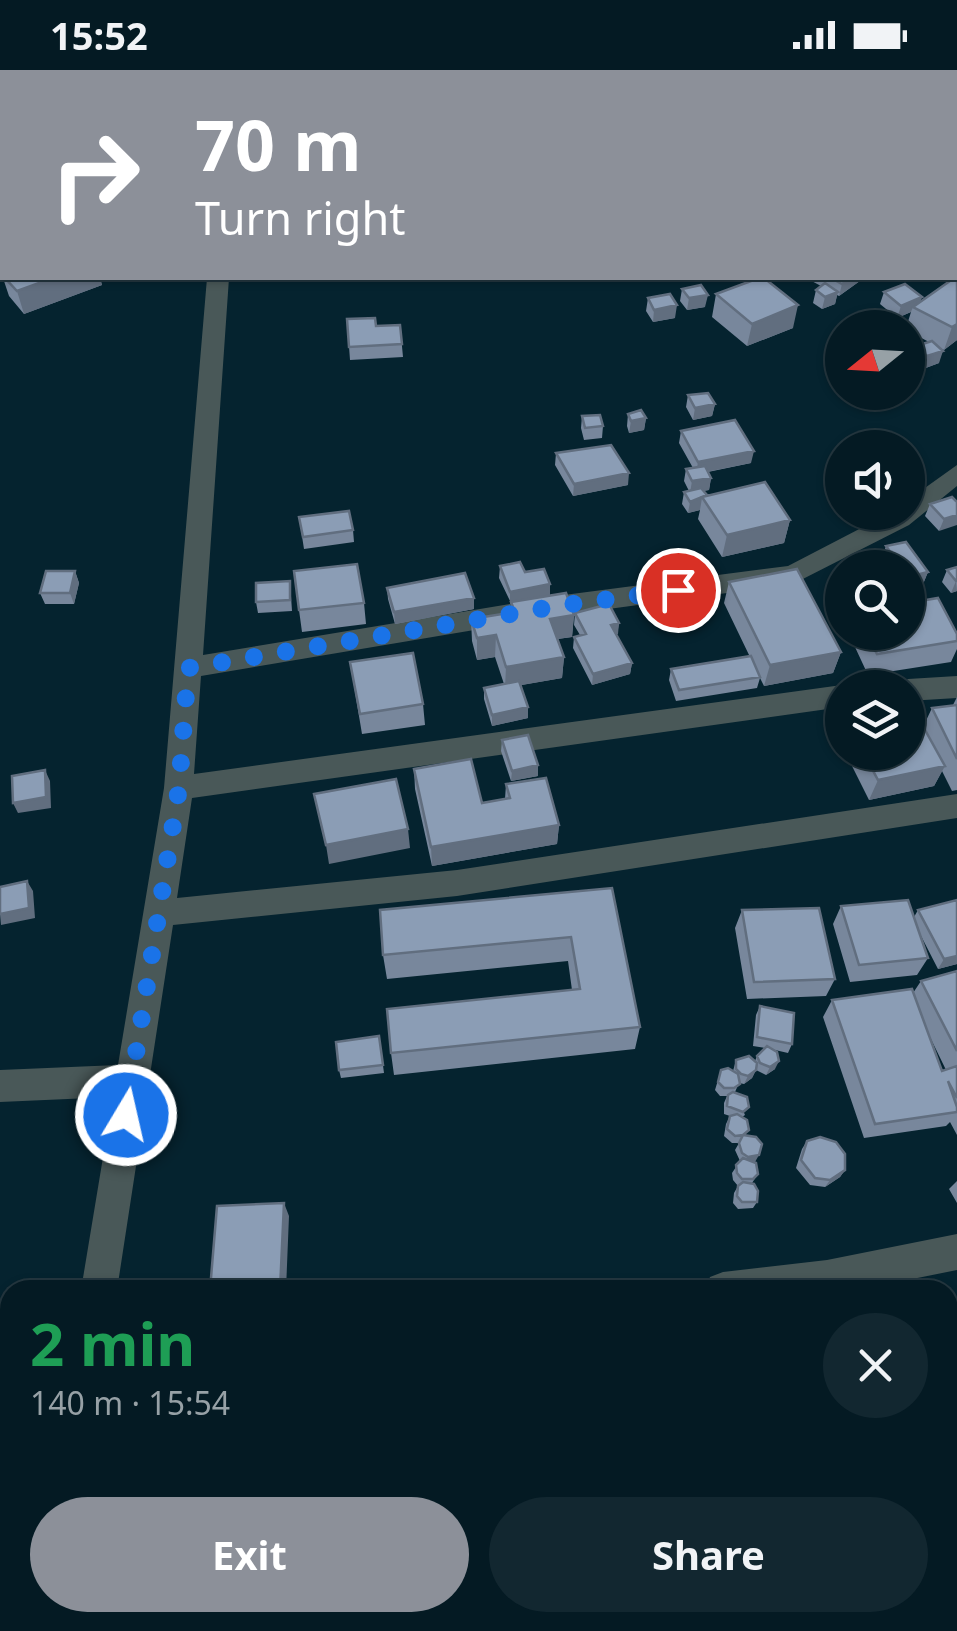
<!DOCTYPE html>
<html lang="en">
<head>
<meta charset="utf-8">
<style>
  body { margin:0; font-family:"Noto Sans",sans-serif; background:#122730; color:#f1f3f6; height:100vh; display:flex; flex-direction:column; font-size:38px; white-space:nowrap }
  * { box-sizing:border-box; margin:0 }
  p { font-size:32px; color:#97a1a6 }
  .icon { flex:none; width:55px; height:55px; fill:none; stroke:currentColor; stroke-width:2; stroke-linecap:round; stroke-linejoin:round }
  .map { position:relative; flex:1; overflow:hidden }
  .side { position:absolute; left:0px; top:1210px; width:958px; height:352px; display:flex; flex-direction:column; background:#041a23; border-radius:30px 30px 0 0; box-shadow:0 2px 8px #0004,0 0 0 2px #253841 }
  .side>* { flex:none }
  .banner { position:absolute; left:0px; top:0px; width:958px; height:210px; box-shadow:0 2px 8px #0004,0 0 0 2px #253841; background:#8c9099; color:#fff; overflow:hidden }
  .needle { width:65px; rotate:252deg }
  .controls { position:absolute; left:825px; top:240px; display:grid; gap:20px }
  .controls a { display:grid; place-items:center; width:100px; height:100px; border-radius:50%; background:#041a23; box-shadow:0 2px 8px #0004,0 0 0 2px #253841; font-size:50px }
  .pin { position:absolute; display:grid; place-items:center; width:85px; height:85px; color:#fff; margin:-42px; border:5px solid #fff; border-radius:50%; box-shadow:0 2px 10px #0007 }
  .me { position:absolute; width:110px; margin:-55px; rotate:9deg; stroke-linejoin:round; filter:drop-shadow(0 0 8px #0008) }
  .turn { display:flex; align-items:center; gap:35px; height:210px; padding:0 30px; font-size:45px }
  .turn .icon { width:130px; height:130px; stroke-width:2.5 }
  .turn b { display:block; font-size:70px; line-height:85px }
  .round { display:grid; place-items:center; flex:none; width:105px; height:105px; border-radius:52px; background:#122730 }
  .headline { display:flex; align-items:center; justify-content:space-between; height:170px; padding:0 30px }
  h1 { font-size:60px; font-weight:700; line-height:75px; color:#1e9e55 }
  .cta { display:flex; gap:20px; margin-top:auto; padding:20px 30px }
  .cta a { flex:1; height:115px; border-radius:60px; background:#8c9099; color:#fff; font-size:40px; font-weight:700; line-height:115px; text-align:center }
  .cta a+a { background:#122730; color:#f1f3f6 }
  .status { display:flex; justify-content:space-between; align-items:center; height:70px; padding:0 50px; background:#041a23; direction:ltr }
  .status svg { height:28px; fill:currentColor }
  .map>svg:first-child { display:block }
</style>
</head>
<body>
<div class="status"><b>15:52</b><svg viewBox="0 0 49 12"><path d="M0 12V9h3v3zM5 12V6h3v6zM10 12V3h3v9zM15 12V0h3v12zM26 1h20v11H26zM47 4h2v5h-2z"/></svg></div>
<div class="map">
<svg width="957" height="1561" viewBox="0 0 957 1561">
  <rect width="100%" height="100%" fill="#05232f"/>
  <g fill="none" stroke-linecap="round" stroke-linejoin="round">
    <!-- minor -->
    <path fill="#495858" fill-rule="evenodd" d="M207,208H229L203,585L564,525L788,496L892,442H908V430L957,395V416L909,455L793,514L564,545L201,606L194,704L842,615L849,618H842V637L192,728L177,828L457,800L957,724V748L457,826L173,855L117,1220H81L113,1027L0,1032V1000L118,995L164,718Z
      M957,606V628L908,631V618H896L908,609Z
      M957,1164V1200L858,1220H705L710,1207L723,1202L827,1190Z
      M0,1409H10V1449H0Z
      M31,1552H73L71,1561H29Z"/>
  </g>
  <!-- wall -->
  <path fill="#78879c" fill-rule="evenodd" d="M955,84L957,85V131H955Z
    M957,206V270L944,280L940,278L939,293L923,299L912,288L916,276L929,272L908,261L906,258L911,242L897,248L880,234L884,222L921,231Z
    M3,208H100L102,215L24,244L9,226Z
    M806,208H864L839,226L837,225L835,234L822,239L813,233L816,220L821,216Z
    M682,219L705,237L687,240L680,231Z
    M716,224L793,258L747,276L712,247Z
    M648,228L675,248L653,252L646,241Z
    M347,249L376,256L400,255L403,287L350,290Z
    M842,299V320L834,314L837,302Z
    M846,322H884L863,334Z
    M688,325L715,334L712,346L693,350L686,337Z
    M628,344L646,348L644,360L629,363L627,356Z
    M582,346L603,356L602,368L584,370L581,358Z
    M681,361L751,393L708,402L711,408L709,420L703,421L707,425L790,450L784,473L722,487L698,449L700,440L688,443L682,434L684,422L689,421L684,411L686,399L693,398L679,373Z
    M556,383L628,415L573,426L555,395Z
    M957,432L939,461L925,446L930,434Z
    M299,447L353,460L354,472L304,479Z
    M906,472L928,502L923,514L908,518V498H889L882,488L886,476Z
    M500,496L525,502L550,514V525L574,545L572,567L558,569L564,587L562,608L521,615L528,637V648L492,656L484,629V618L504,614L495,587L477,590L472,571L471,549L511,542V533L499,508Z
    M957,497V521L951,523L942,512L947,500Z
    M75,501L79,513L74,534H45L40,523Z
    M290,511L292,541L258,543L256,532Z
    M729,512L841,582L833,603L764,616L760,608L757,618L676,631L669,610L671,599L750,587L724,533Z
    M387,518L474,539L395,554L388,529Z
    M364,533L366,554L302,562L299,540Z
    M575,543L619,553L617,565L632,593L630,604L592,615L573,578L574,567L580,565L574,555Z
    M848,562L957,564V579L951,592L868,605Z
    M350,592L423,634L425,655L362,664Z
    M957,627V720L952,721L942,701L934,716L869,730L845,682H908L923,657L932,638L953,635Z
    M502,670L538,706L511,711L501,681Z
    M414,699L482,733L505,729L506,714L559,755L557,774L432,796L415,719Z
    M612,818L640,957L635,979L394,1005L391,983L572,920L568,891L387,909L383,885Z
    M841,836L914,847L918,840L957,894L938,899L920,864L928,888L917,905L850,912L833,854Z
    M742,840L835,909L826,926L747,929L735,858Z
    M957,901V1065L950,1052L946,1056L864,1068L823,947L832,930L913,923L921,911ZM929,965L946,1000L942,1001Z
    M760,936L792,974L788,983L775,980V999L766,1005L756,1000L752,1008L744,1014L739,1013L735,1022L745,1045L742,1047L746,1066L758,1104L752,1113L757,1132L753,1138L738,1139L733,1133L734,1123L738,1116L733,1110L732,1103L740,1091L735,1080L739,1073H732L724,1066L726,1054L730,1046L724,1044V1033L727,1026H720L715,1020L721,1000L733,1001L736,990L755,991L757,986L765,978L753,976L756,945Z
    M379,966L384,1003L341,1008L339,1000Z
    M807,1071L845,1100L840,1107L825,1117L810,1115L796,1098L802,1079Z
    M957,1111V1133L949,1119Z
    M957,1235V1256L951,1252L949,1241Z
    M957,1374V1399L948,1396V1380Z
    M957,1451V1497L948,1496V1452Z
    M803,1552H920L924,1561H807Z"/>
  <!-- shaded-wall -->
  <path fill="#616e7f" d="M53,208H100L102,215L24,244L17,221Z
    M851,208H864L839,226L842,214Z
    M838,222L835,234L822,239L825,227Z
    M708,225L705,237L687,240L689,228Z
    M922,227L918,239L913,237L911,242L897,248L901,236Z
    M677,235L675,248L653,252L654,240Z
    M798,235L793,258L747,276L752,254Z
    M957,254V270L944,280L952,257Z
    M943,281L939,293L923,299L927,286Z
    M867,322H884L863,334Z
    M715,334L712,346L693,350L695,338Z
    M646,348L644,360L629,363L631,351Z
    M754,381L751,393L696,404L698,392Z
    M629,403L628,415L573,426L574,414Z
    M711,408L709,420L690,423L692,411Z
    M702,428L700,440L688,443L690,432Z
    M957,445V455L939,461L944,449Z
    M790,450L784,473L722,487L727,465Z
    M75,501L79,513L74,534L70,523Z
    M928,502L923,514L908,518V507Z
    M956,511L957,521L951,523Z
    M550,514V525L510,534V522Z
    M474,528V539L395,554L394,542Z
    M574,545L572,567L549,570L550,549Z
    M619,553L618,564L610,566L611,555Z
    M496,565L495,587L477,590V568Z
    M841,582L833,603L764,616L770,595Z
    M564,587L562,608L505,618L506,597Z
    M632,593L630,604L592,615L593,604Z
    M528,637V648L492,656V645Z
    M538,695V706L511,711L512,701Z
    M945,696L934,716L869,730L878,710Z
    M45,700L50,711L51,738L18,743L13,733Z
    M559,755L557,774L432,796L431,777Z
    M408,759L410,778L329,794L326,775Z
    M27,811L33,821L35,848L1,855L0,844Z
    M957,886V894L938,899L944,889Z
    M779,991L775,999L766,1005L770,997Z
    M756,1000L752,1008L744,1014L748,1006Z
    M759,1085L755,1092L744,1094L748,1087Z
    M845,1100L840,1107L825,1117L830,1110Z
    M284,1133L289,1146L286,1220H280Z
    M331,1552H343L316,1561H304Z"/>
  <!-- building -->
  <path fill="#8b9db5" stroke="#616e7f" stroke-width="2.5" d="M955,84L957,85V106H955Z
    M957,206V254L952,257L913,237Z
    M5,208H53L17,221Z
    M759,208H764L798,235L752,254L716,224Z
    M831,208H851L842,214Z
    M825,213L838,222L825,227L816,220Z
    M905,214L922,227L901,236L884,222Z
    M701,215L708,225L689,228L682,219Z
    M670,224L677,235L654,240L648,228Z
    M375,248L376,256L400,255L402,274L349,277L347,249Z
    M932,271L943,281L927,286L916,276Z
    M708,323L715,334L695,338L688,325Z
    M641,340L646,348L631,351L628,344Z
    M600,345L603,356L585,358L582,346Z
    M735,350L754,381L698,392L681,361Z
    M611,375L629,403L574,414L556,383Z
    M705,396L711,408L692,411L686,399Z
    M765,412L790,450L727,465L702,427Z
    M701,418L707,425L690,432L684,422Z
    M952,427L957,432V445L944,449L930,434Z
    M349,441L353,460L303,467L299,447Z
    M906,472L928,502L908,507V498H902L886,476Z
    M520,492L525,502L544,499L550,514L510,522L500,496Z
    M357,494L364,533L299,540L294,501Z
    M957,497V511H956L947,500Z
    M797,499L841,582L770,595L729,512Z
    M46,501H75L70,523H40Z
    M465,503L474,528L394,542L387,518Z
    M290,511V530L256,532V513Z
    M566,523L574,545L550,549L564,587L506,597L496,565L477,568L471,549L515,542L511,532Z
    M938,528L957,564V571L877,584L866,562H908V533Z
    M609,534L619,553L611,555L632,593L593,604L574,567L586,564L575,543Z
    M413,583L423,634L360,644L350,592Z
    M751,586L760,607L679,620L671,599Z
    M519,611L528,637L492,645L484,618Z
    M957,635V689L932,638Z
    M914,640L945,696L878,710L863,682H908V641Z
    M528,665L538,695L512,701L502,670Z
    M471,689L482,733L510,728L506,714L546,708L559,755L431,777L414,699Z
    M45,700L46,727L13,733L12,706Z
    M396,709L408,759L326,775L314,724Z
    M27,811L29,838L0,844V817Z
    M612,818L640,957L391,983L387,939L580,919L571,867L383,885L380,840Z
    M908,830L928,888L859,895L841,836Z
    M957,830V886L944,889L918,840Z
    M819,838L835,909L754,912L742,840Z
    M957,901V981L921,911Z
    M912,919L942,1001L957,996V1028L948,1011L957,1037V1042L875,1054L832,930Z
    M760,936L794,943L792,974L757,967Z
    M379,966L383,995L339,1000L336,972Z
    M767,976L777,982L779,991L770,997L760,993L757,986Z
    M749,986L757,993L756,1000L748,1006L741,1004L736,999V990Z
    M728,998L738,1004L740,1014L734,1018H724L718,1012L721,1000Z
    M733,1022L747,1027L749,1037L743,1042L727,1036L728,1025Z
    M737,1044L747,1050L749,1060L743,1065L735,1066L727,1059L730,1046Z
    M743,1065L756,1067L762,1074L759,1085L748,1087L742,1083L739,1073Z
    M820,1067L836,1072L845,1084V1100L830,1110L815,1108L801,1090L807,1071Z
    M743,1088L756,1093L758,1104L753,1109H742L737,1103L736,1095Z
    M743,1112L754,1114L758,1121L757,1132H742L737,1126L738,1116Z
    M284,1133L280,1220H210L217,1136Z
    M915,1215L920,1220H904L905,1216Z
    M948,1309L953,1312L955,1323L950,1328L948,1327Z
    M952,1337L957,1341V1358H948V1338Z
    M957,1374V1393L951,1391L948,1383Z
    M957,1451V1495L948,1485V1452Z
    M260,1552H331L304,1561H262Z
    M526,1552H655L656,1561H526Z
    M815,1552H920L924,1561H818Z"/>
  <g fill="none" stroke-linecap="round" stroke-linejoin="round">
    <!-- route -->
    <path stroke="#1a73e8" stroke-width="18" stroke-dasharray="0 32.4" d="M126,1045L179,718L188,598L564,535L678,520"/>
  </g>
</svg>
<div class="controls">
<a><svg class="needle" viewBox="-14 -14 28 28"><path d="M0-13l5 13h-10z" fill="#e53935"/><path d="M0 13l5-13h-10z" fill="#97a1a6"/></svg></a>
<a><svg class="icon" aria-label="sound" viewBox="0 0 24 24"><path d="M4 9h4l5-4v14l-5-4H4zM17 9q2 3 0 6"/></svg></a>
<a><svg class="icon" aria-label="search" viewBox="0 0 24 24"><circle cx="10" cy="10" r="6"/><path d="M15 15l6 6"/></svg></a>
<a><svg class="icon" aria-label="layers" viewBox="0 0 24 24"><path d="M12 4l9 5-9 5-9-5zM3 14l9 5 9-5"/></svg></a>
</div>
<div class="pin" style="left:678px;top:520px;background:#d93025"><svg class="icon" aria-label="arrive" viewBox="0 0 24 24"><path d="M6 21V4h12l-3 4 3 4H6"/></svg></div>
<svg class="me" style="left:126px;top:1045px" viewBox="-20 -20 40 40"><circle r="17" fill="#1a73e8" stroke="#fff" stroke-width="3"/><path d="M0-11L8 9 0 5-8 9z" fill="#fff"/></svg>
<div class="banner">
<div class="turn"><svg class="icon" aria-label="right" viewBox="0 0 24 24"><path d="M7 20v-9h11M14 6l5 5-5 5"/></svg><div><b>70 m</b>Turn right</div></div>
</div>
<section class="side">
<div class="headline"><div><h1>2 min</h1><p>140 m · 15:54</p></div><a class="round"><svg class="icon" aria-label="close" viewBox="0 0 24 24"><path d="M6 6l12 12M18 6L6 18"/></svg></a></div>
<div class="cta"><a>Exit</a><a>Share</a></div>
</section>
</div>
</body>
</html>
